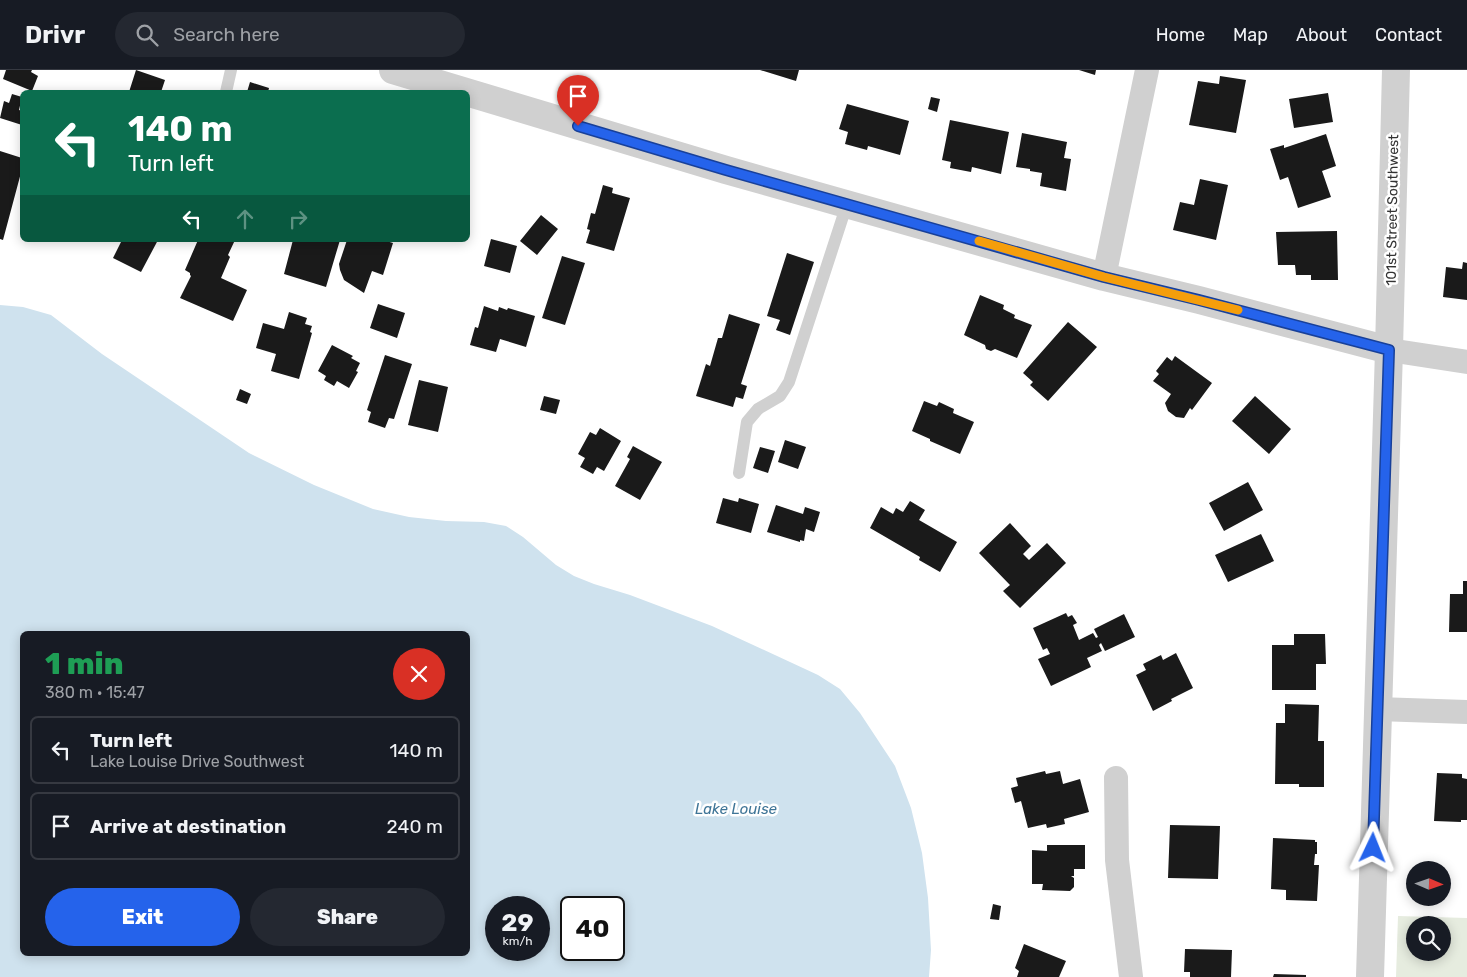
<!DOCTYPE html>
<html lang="en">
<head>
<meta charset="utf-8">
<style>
  body { margin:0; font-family:Rubik,sans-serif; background:#242831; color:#f1f3f6; height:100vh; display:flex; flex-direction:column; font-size:19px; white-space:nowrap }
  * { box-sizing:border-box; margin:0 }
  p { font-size:16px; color:#9ea1a6 }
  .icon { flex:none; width:28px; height:28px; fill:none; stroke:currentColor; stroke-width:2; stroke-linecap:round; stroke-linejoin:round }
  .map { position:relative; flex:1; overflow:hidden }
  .sheet { position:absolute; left:20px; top:561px; width:450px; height:325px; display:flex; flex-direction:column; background:#171b24; border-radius:8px; box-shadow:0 2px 12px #0003 }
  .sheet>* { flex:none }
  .hud { position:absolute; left:20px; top:20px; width:450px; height:152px; border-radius:8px; box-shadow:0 2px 12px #0003; background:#0b6e4f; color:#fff; overflow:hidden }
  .needle { width:32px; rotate:92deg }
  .controls { position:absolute; left:1406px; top:791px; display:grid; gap:10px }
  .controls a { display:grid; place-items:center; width:45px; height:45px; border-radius:50%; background:#171b24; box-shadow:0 2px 12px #0003; font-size:25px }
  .speed { position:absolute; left:485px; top:826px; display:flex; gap:10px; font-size:25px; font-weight:700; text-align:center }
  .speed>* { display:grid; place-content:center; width:65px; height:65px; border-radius:50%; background:#171b24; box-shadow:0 2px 12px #0003; line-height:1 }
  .speed small { font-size:12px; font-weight:400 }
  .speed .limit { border:2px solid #111; border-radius:8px; background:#fff; color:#111 }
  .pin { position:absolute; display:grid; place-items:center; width:42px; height:42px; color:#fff; margin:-51px -21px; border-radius:50% 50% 50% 0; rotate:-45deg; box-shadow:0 0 5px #0007 }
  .pin .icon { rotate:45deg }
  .me { position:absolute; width:55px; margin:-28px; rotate:2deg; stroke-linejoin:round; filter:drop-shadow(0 0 4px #0008) }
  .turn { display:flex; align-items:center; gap:18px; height:105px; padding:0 25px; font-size:22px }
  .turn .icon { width:65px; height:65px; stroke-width:2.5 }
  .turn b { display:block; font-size:35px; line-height:42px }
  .lanes { display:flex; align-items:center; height:48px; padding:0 25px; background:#0003; justify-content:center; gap:25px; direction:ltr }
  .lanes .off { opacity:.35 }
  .round { display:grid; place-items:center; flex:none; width:52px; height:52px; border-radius:26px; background:#242831 }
  .summary { display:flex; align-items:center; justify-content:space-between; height:85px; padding:0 25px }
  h1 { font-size:30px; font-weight:800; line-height:38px; color:#1e9e55 }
  .button { display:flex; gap:10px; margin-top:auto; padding:10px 25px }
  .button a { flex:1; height:58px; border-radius:30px; background:#2563eb; color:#fff; font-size:20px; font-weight:800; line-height:58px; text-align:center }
  .button a+a { background:#242831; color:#f1f3f6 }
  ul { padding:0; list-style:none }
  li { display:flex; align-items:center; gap:15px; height:68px; margin:0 10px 8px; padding:0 15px; border:2px solid #363941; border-radius:8px }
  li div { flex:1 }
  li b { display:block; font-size:19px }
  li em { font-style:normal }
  header { display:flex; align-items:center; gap:30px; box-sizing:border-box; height:70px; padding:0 25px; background:#171b24; border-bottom:1px solid #363941 }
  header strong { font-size:24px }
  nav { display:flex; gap:28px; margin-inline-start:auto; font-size:18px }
  .search { width:350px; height:45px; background:#242831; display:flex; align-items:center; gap:12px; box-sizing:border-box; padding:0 18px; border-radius:28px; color:#9ea1a6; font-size:19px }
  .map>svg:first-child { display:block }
</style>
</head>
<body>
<header>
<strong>Drivr</strong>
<div class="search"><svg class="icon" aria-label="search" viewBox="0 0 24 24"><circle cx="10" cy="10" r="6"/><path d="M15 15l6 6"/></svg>Search here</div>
<nav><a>Home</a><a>Map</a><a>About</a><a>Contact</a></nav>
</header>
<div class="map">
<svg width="1467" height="907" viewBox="0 0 1467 907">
  <rect width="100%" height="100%" fill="#fff"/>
  <!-- green -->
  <path fill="#e6ecdf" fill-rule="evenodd" d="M1398,846L1467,848V907H1396ZM1415,855H1442V882H1415Z"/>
  <!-- water -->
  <path fill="#cfe2ee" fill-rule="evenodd" d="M0,235L23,237L51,245L102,284L249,383L314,415L373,439L409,447L446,451L484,452L506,456L523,467L556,495L574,506L594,514L630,525L712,556L818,605L840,619L860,643L895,696L911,738L922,783L928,828L931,880L929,907H0ZM22,564H468V884H22ZM496,838H539V880H496ZM571,838H614V880H571Z"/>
  <!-- building -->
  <path fill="#1a1a1a" d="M6,0H32L31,2L38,6L32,21L3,9Z
    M136,0L165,10L161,22H129Z
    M760,0H799L796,11Z
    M1079,0H1096L1095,5Z
    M1220,6L1246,10L1236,63L1189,55L1198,11L1219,14Z
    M250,12L269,18L268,22H247Z
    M1328,23L1333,52L1294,58L1289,29Z
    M12,24L22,27L19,40L22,41V55L0,48L4,31L9,33Z
    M931,27L940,29L937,42L928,39Z
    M847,34L909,51L900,85L868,76L867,80L845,74L848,62L839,59Z
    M950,50L1009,62L1001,104L972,97L971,102L950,98L951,92L942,90Z
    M1022,63L1067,72L1064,88L1071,89L1066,121L1040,116L1042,103L1030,101V99L1016,97Z
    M1326,64L1336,96L1322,101L1331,127L1298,138L1288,107L1280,110L1270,79L1284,75V78Z
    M0,81L22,88V99L3,170L0,169Z
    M1200,109L1228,115L1216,170L1173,160L1180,132L1194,135Z
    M603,115L613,118L612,123L630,128L614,181L586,173L590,160L587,159L591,143L595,144Z
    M541,145L558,159L537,185L520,171Z
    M1337,161L1338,210H1311V205H1296L1295,195H1278L1276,162Z
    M491,169L517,176L510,203L484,196Z
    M122,170H158L141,202L113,188Z
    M198,170H235L228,185L230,187L221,208L247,220L233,251L180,228L191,206L190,205V203L185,200Z
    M293,170H340L326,217L284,204Z
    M347,170H383L393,173L383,205L372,201L364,223L344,210L340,200L339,194Z
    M787,183L814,192L790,265L776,260L780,250L767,246Z
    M562,186L585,193L565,255L542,248Z
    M1463,192L1467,193V230L1443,227L1446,197L1462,199Z
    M980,225L1004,235L1003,239L1015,245L1014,248L1032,255L1017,288L995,279L991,281L986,279L985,275L964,265Z
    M378,234L405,243L397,268L370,258Z
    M484,236L498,241L499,237L507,240L508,238L535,246L526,277L500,269L496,282L470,275L475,257L478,258Z
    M289,242L307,248L305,254L312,256L310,262L312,263L299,309L271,301L276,284L256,278L263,253L284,259Z
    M729,244L760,254L741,314L747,316L743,329L736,327L733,337L696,326L706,294L710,296L718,268H722Z
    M1068,252L1097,277L1048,331L1030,315L1033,312L1023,303Z
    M332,275L353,286L351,288L360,293L356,301L358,302L349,318L337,311L334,316L324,310L326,306L318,301Z
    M385,285L412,294L394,349L389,348L385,358L368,352L371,342L367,340Z
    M1175,286L1212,313L1192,340L1190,338L1184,348L1176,347L1168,341L1165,333L1171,324L1153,311L1159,304L1156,301L1167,287L1172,291Z
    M419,310L448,317L438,362L408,355Z
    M240,319L251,324L247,334L236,330Z
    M544,326L560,330L556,344L540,340Z
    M1255,326L1291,359L1269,384L1232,351Z
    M924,331L937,336L939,332L954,339L953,343L974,352L960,384L930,371V369L912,361Z
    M600,358L621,371L604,401L597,397L593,404L580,397L585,388L578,384L590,362L596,365Z
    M785,370L806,377L798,399L778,392Z
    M633,376L662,392L640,430L615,416L630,389L627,387Z
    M760,377L775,381L768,403L753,398Z
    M1248,412L1263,440L1224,461L1209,433Z
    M723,428L738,432L739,428L759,434L751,463L716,453Z
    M910,431L925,440L919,450L957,472L940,502L919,490L920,487L870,458L881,437L893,444L896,438L903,442Z
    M776,435L803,444L805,437L820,442L814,462L806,459L804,471L800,470V472L767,462Z
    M1010,453L1031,476L1023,484L1029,490L1047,473L1066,493L1020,538L1003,521L1010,515L979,483Z
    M1261,464L1274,491L1228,512L1215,485Z
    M1463,511H1467V562H1449L1450,524H1463Z
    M1066,543L1068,547L1072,545L1077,553L1073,555L1079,570L1093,563L1096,568L1098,567L1094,559L1124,544L1135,567L1105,581L1101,573L1099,575L1102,581L1087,588L1091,597L1051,616L1038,589L1050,584L1047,578L1043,580L1033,558Z
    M1294,564H1325L1326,594H1316V620H1272V575H1294Z
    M1176,583L1193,618L1171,629L1172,631L1153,641L1136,605L1146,600L1143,594L1161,585L1163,590Z
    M1285,634L1319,635L1318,671H1324V717H1299V714H1275L1276,653H1285Z
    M1045,701L1046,704L1060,701L1063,714L1080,709L1089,742L1064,749L1065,754L1047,758L1046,754L1028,758L1021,731L1015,733L1011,718L1018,716L1016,708Z
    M1437,703L1462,704V708L1467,709V750H1461V752L1434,751Z
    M1170,755L1220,756L1218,809L1168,808Z
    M1273,768L1315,770V772H1317V784H1315L1314,795H1319L1317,831L1286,830V820L1271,819Z
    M1047,775H1085V799H1074V806H1071L1074,808V817L1070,821L1042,820L1043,814H1032V780L1047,781Z
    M993,834L1001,836L999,850L990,849Z
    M1024,874L1066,891L1059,907H1017L1019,901L1015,898Z
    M1185,879L1232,880L1231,907H1190V902H1184Z
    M1274,904L1306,905V907H1273Z"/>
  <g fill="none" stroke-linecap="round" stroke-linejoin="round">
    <!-- service -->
    <path stroke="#d0d0d0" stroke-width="12" d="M226,22L231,0
      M739,403L747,352L758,339L780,326L789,312L847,134"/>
    <!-- minor -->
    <path stroke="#d0d0d0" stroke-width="24" d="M1104,207L1147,0
      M1389,280L1467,292
      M1377,639L1467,642
      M1116,708L1117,790L1131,907"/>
    <!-- tertiary -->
    <path stroke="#d0d0d0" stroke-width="28" d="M393,0L726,100L1104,207L1199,230L1389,280
      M1370,907L1389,280L1396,0"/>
  </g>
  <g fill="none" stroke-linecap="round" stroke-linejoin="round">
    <!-- route casing -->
    <g stroke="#184099" stroke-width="12">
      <path id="route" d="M578,56L726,100L1104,207L1199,230L1389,280L1373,778"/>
    </g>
    <!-- route -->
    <use href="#route" stroke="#2563eb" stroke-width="9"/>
    <!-- slow -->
    <path stroke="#f59e0b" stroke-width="9" d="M979,171L1104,207L1238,240"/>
  </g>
  <g text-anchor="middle" stroke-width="5" stroke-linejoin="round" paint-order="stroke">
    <!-- street labels -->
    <g font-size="14" fill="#333" stroke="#fff">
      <text transform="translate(1392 140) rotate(-89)" y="5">101st Street Southwest</text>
    </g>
    <!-- water labels -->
    <g font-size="15" font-style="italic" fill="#3f7597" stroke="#fff">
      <text x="736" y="744">Lake Louise</text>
    </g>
  </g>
</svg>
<div class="controls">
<a><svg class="needle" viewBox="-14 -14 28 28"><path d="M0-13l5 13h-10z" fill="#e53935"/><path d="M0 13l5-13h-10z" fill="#9ea1a6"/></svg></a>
<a><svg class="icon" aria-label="search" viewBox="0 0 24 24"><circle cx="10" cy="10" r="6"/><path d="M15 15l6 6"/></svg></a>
</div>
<div class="speed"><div>29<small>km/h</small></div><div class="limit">40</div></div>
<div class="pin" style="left:578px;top:56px;background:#d93025"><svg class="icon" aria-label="arrive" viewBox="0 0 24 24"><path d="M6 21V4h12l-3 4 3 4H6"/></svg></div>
<svg class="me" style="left:1373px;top:778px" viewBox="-20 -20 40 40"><path d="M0-17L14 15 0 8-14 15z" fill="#2563eb" stroke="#fff" stroke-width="4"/></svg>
<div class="hud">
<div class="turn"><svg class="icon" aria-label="left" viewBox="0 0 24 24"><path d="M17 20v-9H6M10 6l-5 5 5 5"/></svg><div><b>140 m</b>Turn left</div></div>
<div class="lanes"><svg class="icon" aria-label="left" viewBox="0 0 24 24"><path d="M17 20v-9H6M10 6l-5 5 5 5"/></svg><svg class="icon off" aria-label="ahead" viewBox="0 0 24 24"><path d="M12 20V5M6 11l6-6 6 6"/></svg><svg class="icon off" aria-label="right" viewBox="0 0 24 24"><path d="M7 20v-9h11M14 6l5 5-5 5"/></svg></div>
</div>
<section class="sheet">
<div class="summary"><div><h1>1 min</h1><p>380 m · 15:47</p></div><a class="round" style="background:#d93025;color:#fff"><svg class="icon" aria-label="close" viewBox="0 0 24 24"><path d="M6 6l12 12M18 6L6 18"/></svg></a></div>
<ul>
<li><svg class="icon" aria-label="left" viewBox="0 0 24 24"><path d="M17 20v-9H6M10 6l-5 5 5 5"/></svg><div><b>Turn left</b><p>Lake Louise Drive Southwest</p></div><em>140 m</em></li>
<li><svg class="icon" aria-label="arrive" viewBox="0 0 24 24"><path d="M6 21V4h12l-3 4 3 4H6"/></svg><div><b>Arrive at destination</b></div><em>240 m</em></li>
</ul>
<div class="button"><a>Exit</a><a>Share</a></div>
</section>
</div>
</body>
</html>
